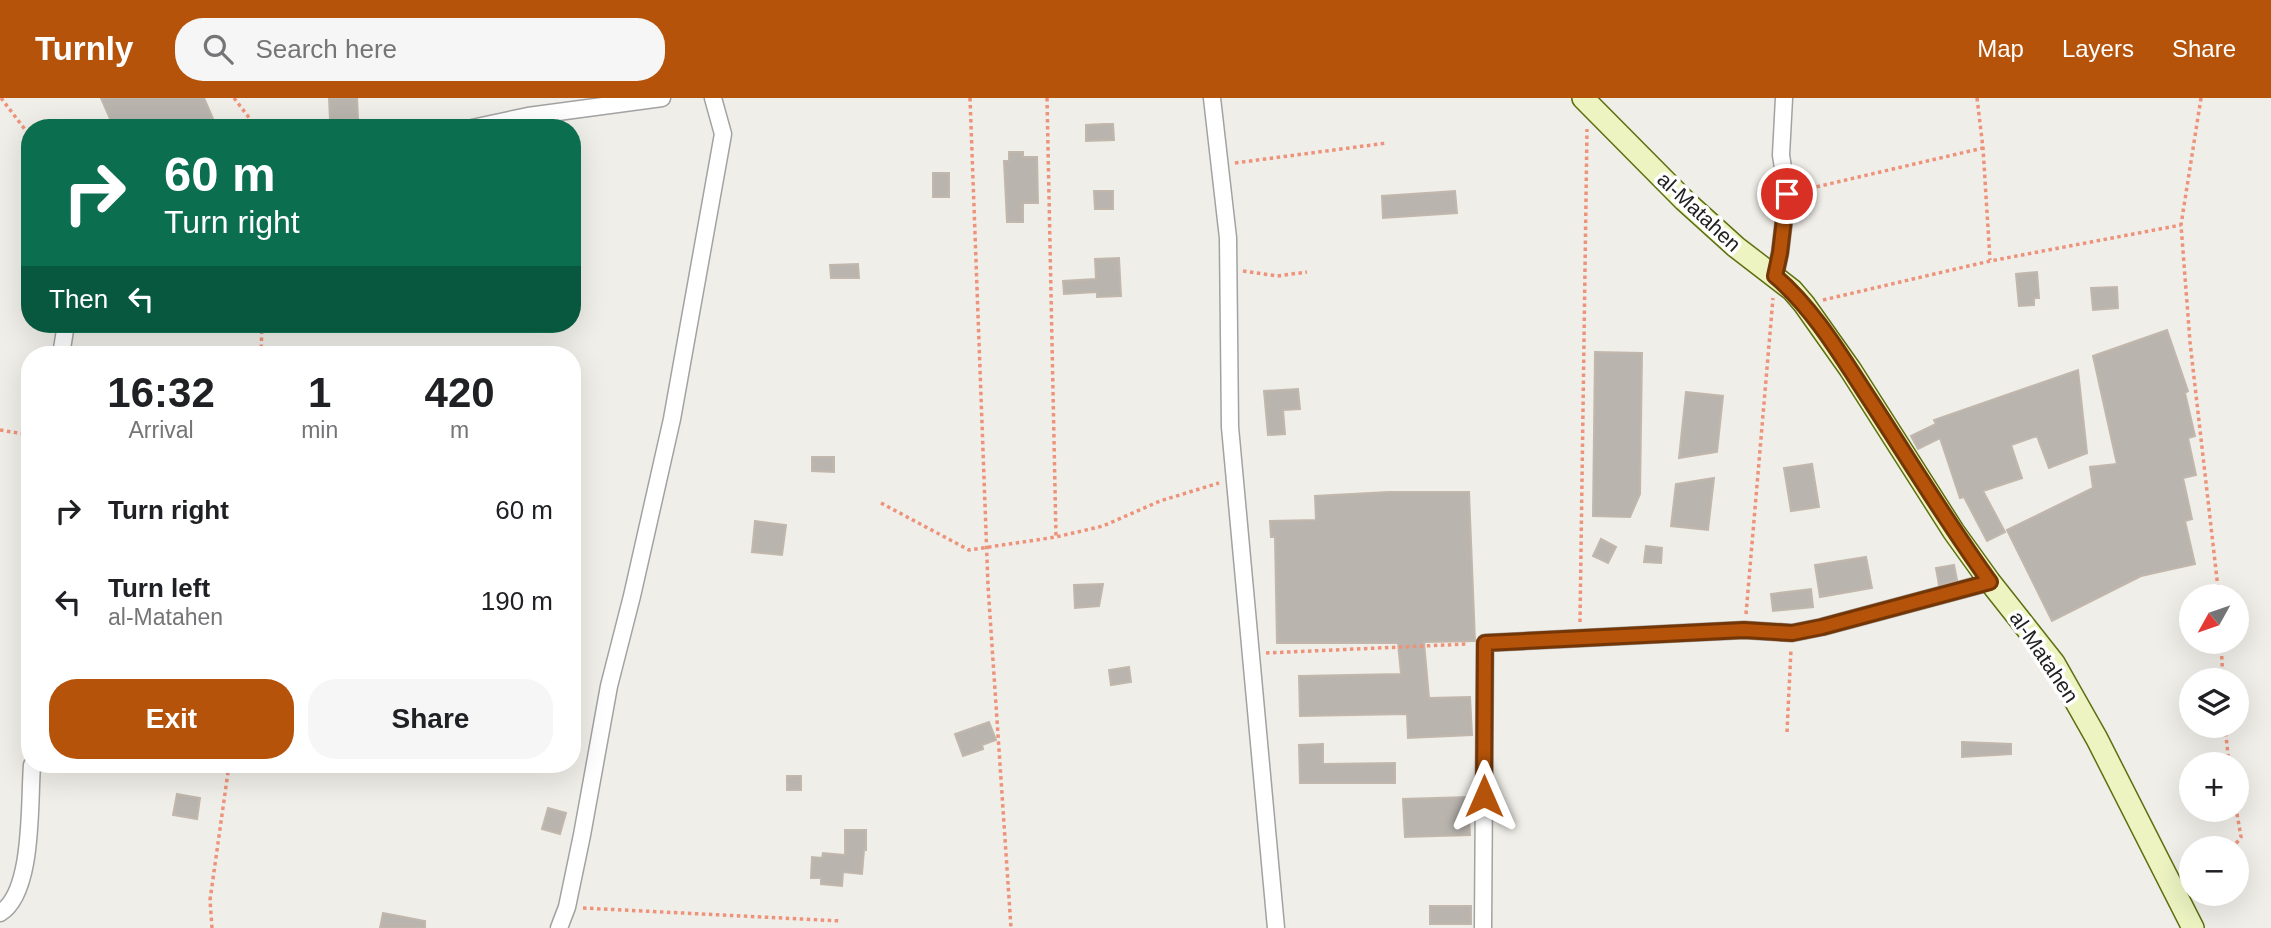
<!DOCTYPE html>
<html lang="en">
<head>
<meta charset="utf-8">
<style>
  body { margin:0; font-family:Helvetica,sans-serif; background:#f6f6f6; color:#202124; height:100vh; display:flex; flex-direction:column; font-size:26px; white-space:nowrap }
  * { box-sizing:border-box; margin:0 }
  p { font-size:23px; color:#757577 }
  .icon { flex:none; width:38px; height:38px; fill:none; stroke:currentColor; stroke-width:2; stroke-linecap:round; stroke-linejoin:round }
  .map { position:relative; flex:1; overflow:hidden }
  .panel { position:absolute; left:21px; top:248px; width:560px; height:427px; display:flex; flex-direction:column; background:#fff; border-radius:28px; box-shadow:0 7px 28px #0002 }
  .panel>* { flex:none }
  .hud { position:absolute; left:21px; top:21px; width:560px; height:214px; border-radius:28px; box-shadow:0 7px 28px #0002; background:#0b6e4f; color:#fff; overflow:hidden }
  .needle { width:46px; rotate:230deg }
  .controls { position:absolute; left:2179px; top:486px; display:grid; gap:14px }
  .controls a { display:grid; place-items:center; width:70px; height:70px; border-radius:50%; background:#fff; box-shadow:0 7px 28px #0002; font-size:35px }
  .pin { position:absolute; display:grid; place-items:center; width:60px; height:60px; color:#fff; margin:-30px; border:4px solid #fff; border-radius:50%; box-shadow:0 2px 7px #0007 }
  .me { position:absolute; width:77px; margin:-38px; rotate:0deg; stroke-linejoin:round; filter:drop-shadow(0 0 5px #0008) }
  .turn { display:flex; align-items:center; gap:24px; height:147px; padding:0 28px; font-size:32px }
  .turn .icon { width:91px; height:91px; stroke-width:2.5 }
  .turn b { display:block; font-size:49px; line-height:60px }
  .then { display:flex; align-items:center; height:66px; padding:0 28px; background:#0003; gap:14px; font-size:26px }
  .eta { display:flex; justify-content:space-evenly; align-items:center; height:119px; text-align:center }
  .eta b { font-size:42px; font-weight:600; line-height:49px }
  .button { display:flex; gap:14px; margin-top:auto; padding:14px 28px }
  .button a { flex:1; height:80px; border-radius:28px; background:#b45309; color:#fff; font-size:28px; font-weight:600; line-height:80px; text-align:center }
  .button a+a { background:#f6f6f6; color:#202124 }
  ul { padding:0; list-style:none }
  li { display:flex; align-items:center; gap:21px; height:91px; padding:0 28px }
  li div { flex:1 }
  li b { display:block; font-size:26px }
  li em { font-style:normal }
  header { display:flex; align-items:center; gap:42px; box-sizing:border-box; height:98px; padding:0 35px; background:#b45309; color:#fff }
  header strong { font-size:33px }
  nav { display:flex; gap:38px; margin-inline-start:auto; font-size:24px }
  .search { width:490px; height:63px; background:#f6f6f6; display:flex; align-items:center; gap:18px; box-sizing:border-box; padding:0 24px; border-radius:28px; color:#757577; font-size:26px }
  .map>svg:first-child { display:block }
</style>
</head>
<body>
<header>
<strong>Turnly</strong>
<div class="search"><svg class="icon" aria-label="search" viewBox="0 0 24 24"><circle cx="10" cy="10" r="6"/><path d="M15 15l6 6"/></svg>Search here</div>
<nav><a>Map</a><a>Layers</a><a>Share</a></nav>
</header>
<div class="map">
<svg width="2271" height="830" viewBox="0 0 2271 830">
  <rect width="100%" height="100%" fill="#f0eee8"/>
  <!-- building -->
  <path fill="#b9b4ae" stroke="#c1b7ac" stroke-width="2" d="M101,0H204L217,30H114Z
    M329,0H357L358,21L330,22Z
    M1105,26H1113L1114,42L1086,43V27Z
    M1009,54H1023V59H1037L1038,105H1023V124H1007L1004,63H1009Z
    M933,75H949V99H933Z
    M1094,93H1113V111H1095Z
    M1455,93L1457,115L1383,120L1382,98Z
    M1119,160L1121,198L1097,199V194L1064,196L1063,183L1096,181L1095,161Z
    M858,166L859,180H831L830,167Z
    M2037,174L2039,200H2034V207L2019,208L2016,176Z
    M2117,189L2118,210L2093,212L2091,190Z
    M2167,232L2188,293L2185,295L2195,338L2188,340L2196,377L2183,380L2192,421L2185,423L2195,466L2141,478L2052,523L2007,432L2093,390L2090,369L2117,366L2093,258Z
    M1595,254L1642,255L1640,396L1630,419L1593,418Z
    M2078,272L2087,355L2049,370L2037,338L2011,347L2022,380L1983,393L2005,434L1987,443L1964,399L1960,400L1940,340L1918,351L1911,338L1936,326L1934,322Z
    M1298,291L1300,311L1283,312L1285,336L1268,337L1264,293Z
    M1686,294L1723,298L1717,354L1679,360Z
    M812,359H834V374L812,373Z
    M1812,366L1819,409L1791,413L1784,370Z
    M1714,380L1708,432L1671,428L1676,386Z
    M1389,394H1469L1475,543L1424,544L1429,600L1470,599L1472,637L1408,640L1407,616L1300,618L1299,578L1401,576L1398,545H1277L1275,439H1271L1270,423L1316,422L1315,398Z
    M755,423L786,427L782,457L752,454Z
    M1601,441L1616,449L1608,465L1593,458Z
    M1646,448L1662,450L1661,465L1644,464Z
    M1866,459L1872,490L1820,499L1815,467Z
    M1954,467L1957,482L1939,487L1936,470Z
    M1103,486L1099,508L1075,510L1074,487Z
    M1811,491L1813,509L1773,513L1771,496Z
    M1129,569L1131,584L1111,587L1109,572Z
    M989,624L996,642L982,647L983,651L963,658L955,636Z
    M1962,644L2011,646V656L1962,659Z
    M1323,646V666L1395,665V685H1300L1299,647Z
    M787,678H801V692H787Z
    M177,696L200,700L197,721L173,717Z
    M1468,699L1470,737L1405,739L1403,701Z
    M548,710L566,715L560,736L542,731Z
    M845,732H866V752H864L862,776L843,774L842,788L821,786V780H811L812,759L822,760L823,755L845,757Z
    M1430,808H1471V826H1430Z
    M383,815L425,823V830H380Z"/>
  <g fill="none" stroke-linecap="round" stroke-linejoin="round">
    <!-- street casing -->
    <g stroke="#a2a2a2" stroke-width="19">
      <path id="street" d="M1212,0L1228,140L1230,329L1276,830
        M472,30L528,18L662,0
        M1775,178L1780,155L1787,96L1781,57L1784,0
        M61,257L66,226
        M0,815C34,795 29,704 32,667
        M559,830L567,809L582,737L609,588L632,498L672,321L723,36L713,0
        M1483,830L1485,545L1744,532L1792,535L1822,529L1990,484"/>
    </g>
    <!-- secondary casing -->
    <g stroke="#5c700f" stroke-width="24">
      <path id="secondary" d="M1583,0L1684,102L1736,149L1792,192L1804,206L1850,271L1954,434L1990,484L2054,565L2097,641L2193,830"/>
    </g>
    <!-- path -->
    <path stroke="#ee937b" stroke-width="3.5" stroke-dasharray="3.5 3.5" stroke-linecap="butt" d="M1,0L30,38
      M234,0L257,30
      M970,0L988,488L1011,830
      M1047,0L1056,439
      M1977,0L1983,50L1990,162
      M2201,0L2181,127L2190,244L2219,499
      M1235,65L1387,45
      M1803,92L1983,50
      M1243,173L1277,178L1307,174
      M1823,202L1990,163L2181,127
      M261,257L262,226
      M0,332L30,337
      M881,405L969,452L1056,439L1103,428L1160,403L1219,385
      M1746,516L1773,200
      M1580,524L1587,31
      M2221,544L2223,583
      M1266,555L1468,546
      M2225,628L2229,667
      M1787,634L1791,551
      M2232,751L2241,739L2236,710
      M583,810L841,823
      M212,830L210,802L229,667"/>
    <!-- street -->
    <use href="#street" stroke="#fff" stroke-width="16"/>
    <!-- secondary -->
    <use href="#secondary" stroke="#edf4c2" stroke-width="21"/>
  </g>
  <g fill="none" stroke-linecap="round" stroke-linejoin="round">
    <!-- route casing -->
    <g stroke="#753606" stroke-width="18">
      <path id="route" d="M1484,698L1485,545L1744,532L1792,535L1822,529L1990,484C1948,426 1911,365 1872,305C1843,261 1815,212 1775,178L1780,155L1787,96"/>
    </g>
    <!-- route -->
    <use href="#route" stroke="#b45309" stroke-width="12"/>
  </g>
  <g text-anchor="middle" stroke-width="7" stroke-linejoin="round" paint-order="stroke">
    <!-- street labels -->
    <g font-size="21" fill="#212121" stroke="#fff">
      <text transform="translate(1699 114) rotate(43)" y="7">al-Matahen</text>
      <text transform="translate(2044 559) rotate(56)" y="7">al-Matahen</text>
    </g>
  </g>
</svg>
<div class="controls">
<a><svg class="needle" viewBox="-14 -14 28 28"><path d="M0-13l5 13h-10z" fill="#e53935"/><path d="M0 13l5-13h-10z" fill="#757577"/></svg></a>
<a><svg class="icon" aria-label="layers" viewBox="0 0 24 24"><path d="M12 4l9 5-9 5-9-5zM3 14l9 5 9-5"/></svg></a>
<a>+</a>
<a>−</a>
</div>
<div class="pin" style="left:1787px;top:96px;background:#d93025"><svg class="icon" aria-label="arrive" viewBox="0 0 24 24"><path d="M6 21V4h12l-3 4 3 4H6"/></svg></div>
<svg class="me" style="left:1484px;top:698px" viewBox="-20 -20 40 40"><path d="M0-17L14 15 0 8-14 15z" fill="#b45309" stroke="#fff" stroke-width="4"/></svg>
<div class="hud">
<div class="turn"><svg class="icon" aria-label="right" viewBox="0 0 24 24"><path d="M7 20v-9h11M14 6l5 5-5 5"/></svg><div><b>60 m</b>Turn right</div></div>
<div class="then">Then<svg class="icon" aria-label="left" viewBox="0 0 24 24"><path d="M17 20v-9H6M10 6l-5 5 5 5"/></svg></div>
</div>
<section class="panel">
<div class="eta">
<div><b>16:32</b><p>Arrival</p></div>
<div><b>1</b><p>min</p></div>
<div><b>420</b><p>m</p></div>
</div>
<ul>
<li><svg class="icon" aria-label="right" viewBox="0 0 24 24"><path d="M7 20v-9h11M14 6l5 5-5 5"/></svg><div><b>Turn right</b></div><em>60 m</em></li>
<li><svg class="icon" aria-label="left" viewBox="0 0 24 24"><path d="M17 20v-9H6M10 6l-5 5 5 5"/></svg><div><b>Turn left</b><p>al-Matahen</p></div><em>190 m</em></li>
</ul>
<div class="button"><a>Exit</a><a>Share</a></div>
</section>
</div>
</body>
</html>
